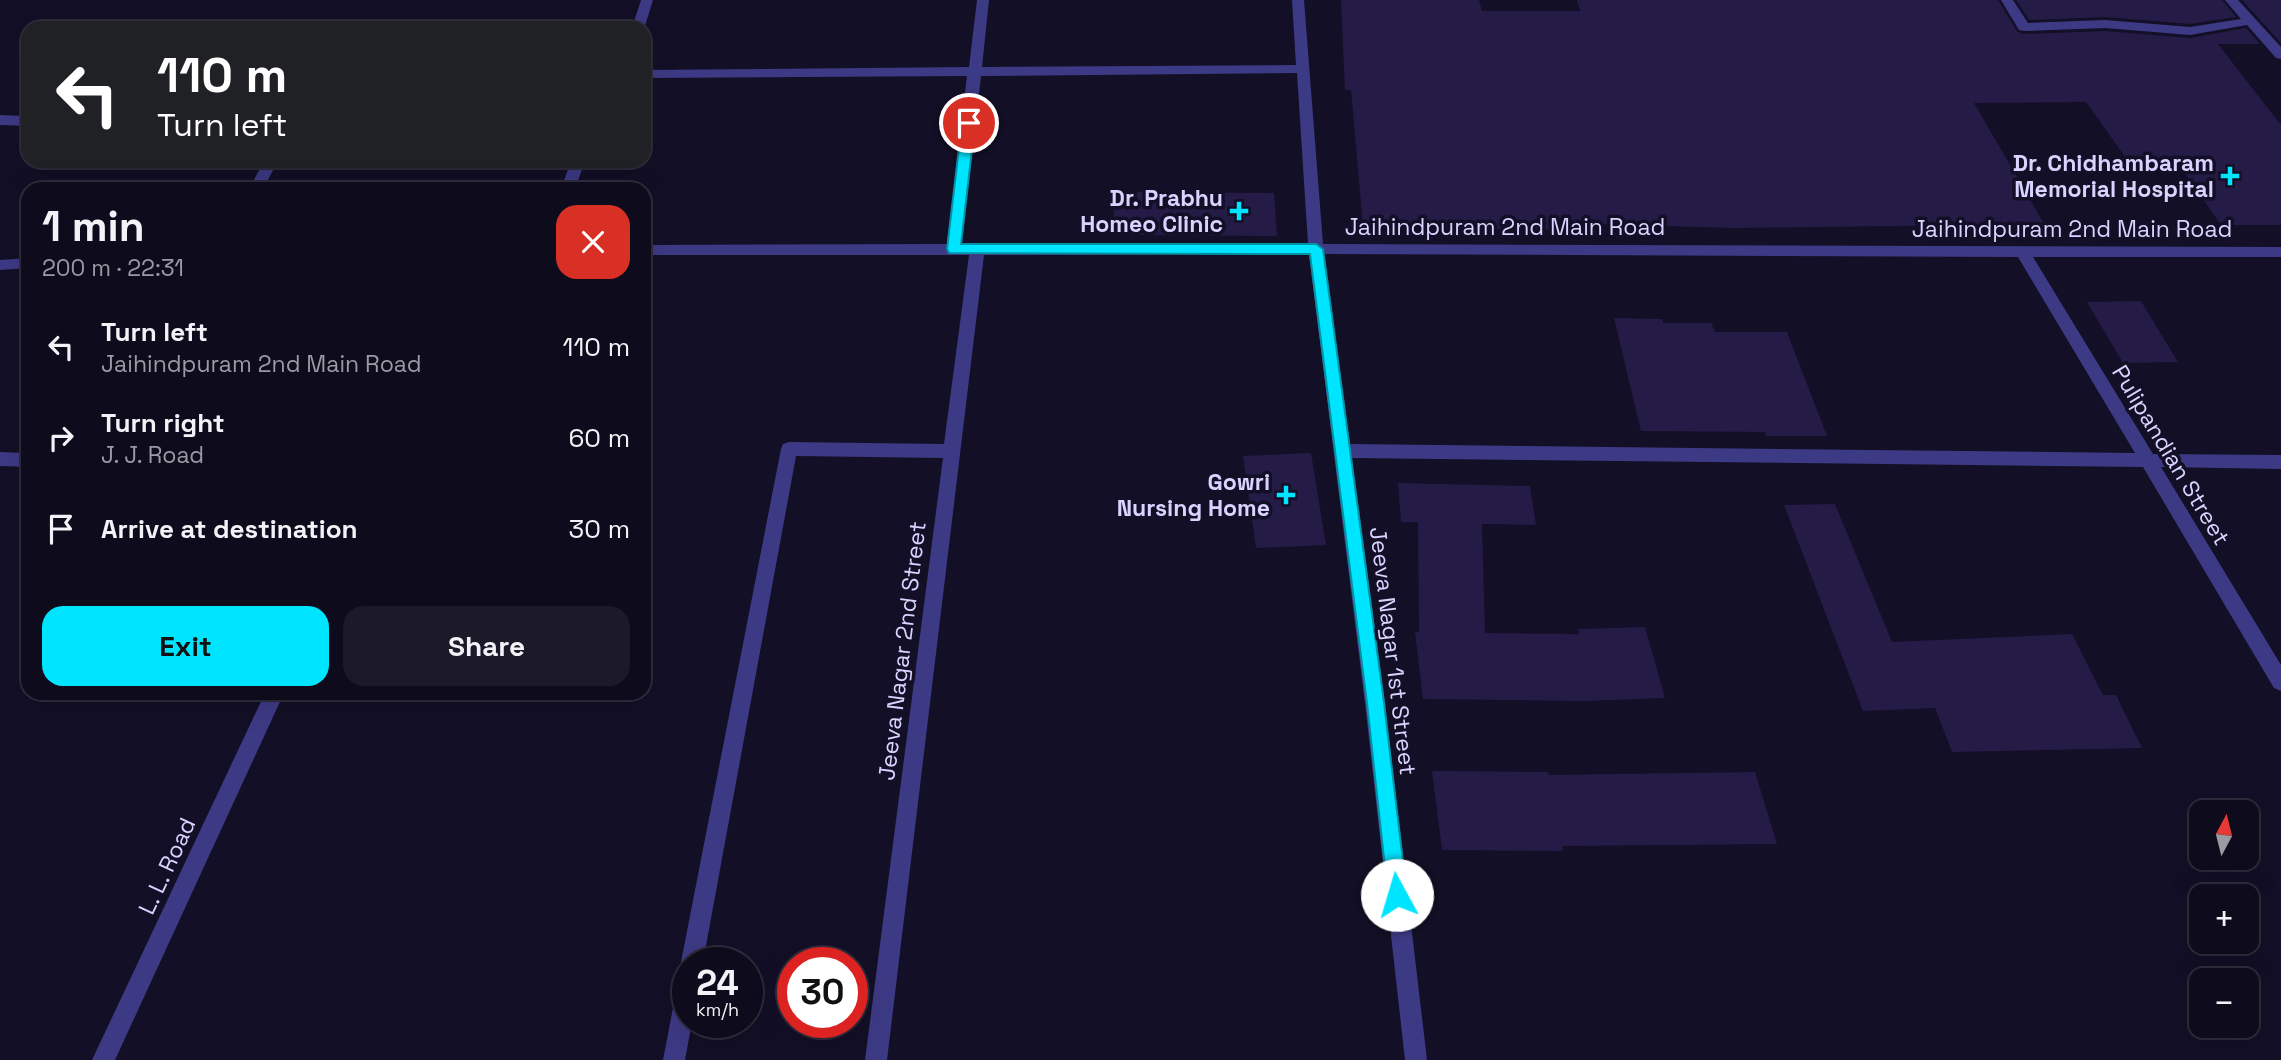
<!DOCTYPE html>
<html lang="en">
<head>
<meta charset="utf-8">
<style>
  body { margin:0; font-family:"Space Grotesk",sans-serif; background:#1c1929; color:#f1f3f6; height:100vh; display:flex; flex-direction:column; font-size:26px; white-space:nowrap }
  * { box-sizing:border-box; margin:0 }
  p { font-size:23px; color:#9b9ba3 }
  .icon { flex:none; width:38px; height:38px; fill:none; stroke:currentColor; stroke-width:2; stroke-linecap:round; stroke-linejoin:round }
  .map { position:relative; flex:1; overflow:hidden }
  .side { position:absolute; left:21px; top:182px; width:630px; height:518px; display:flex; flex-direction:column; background:#0e0b1c; border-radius:21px; box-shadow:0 7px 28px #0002,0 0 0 2px #2e2b3b }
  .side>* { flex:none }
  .banner { position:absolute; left:21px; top:21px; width:630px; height:147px; border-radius:21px; box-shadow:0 7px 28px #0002,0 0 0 2px #2e2b3b; background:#202124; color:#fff; overflow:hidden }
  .needle { width:46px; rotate:7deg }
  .buttons { position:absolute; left:2189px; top:800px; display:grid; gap:14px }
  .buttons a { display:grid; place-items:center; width:70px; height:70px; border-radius:14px; background:#0e0b1c; box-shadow:0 7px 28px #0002,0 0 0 2px #2e2b3b; font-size:35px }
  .speed { position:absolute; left:672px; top:947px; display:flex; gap:14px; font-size:35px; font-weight:700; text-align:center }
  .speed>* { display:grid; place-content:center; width:91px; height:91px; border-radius:50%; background:#0e0b1c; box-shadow:0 7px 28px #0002,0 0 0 2px #2e2b3b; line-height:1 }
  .speed small { font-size:18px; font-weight:400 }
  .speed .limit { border:10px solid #d22; background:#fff; color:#111 }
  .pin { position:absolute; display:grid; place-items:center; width:60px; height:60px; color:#fff; margin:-30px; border:4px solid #fff; border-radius:50%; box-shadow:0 2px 7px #0007 }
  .me { position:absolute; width:77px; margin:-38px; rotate:354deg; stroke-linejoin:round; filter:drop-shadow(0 0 5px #0008) }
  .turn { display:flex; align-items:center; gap:24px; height:147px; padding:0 21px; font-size:32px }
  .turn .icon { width:91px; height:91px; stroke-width:2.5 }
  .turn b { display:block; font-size:49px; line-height:60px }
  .round { display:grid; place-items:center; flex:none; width:74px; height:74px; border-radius:21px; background:#1c1929 }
  .overview { display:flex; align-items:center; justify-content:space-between; height:119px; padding:0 21px }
  h1 { font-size:42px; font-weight:700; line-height:52px }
  .primary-button { display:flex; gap:14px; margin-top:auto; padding:14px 21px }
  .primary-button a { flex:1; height:80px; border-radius:21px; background:#00e5ff; color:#111; font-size:28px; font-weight:700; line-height:80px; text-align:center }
  .primary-button a+a { background:#1c1929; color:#f1f3f6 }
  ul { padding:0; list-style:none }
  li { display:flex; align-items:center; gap:21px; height:91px; padding:0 21px }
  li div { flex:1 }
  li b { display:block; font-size:26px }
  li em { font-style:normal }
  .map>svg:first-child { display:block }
</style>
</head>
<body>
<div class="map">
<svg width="2281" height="1060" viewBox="0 0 2281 1060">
  <rect width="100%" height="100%" fill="#130f26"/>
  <!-- building -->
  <path fill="#241b47" d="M1341,0H1479L1482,11H1580L1577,0H1998L2017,31L2023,34L2105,31L2190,38L2246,28L2260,44H2218L2281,125V225H2221L2175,159L2128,161L2086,102L1974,103L2046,227L1976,228L1975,225L1732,228L1600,224L1602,231L1363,226L1351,90H1345Z
    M2016,0H2222L2236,17L2190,24L2105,17L2029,20Z
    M2242,0H2281V43Z
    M1114,192L1274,193L1277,236L1113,235Z
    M2141,301L2178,362L2123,363L2087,302Z
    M1614,318L1662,319L1663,323H1711L1715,332H1787L1827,436H1766L1765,432L1641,431Z
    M1311,453L1326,545L1256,548L1243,456Z
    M1398,483L1530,486L1536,525L1482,524L1485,633L1579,634L1578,629L1645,627L1665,698L1585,701L1423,699L1415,632H1419L1418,522H1401Z
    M1835,504L1892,642L2072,634L2103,695H2116L2142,748L1952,752L1935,708L1863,711L1784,505Z
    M1432,771L1548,772L1549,775L1755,772L1777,844L1562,846L1563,851L1442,850Z"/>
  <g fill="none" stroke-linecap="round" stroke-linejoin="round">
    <!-- minor -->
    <path fill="#3d3a85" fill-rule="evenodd" d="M641,0H653L644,29L632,28Z
      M977,0H989L982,67L1296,65L1292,0H1304L1323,244L2281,247V257H2033L2153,454L2281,455V469L2161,467L2281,665V691L2274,688L2143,467L1352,458L1385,703L1427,1060H1405L1365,703L1309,254L984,255L887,1060H865L943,458L796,456L703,962H688V971L684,970L681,962L781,449L783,444L789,442L944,444L969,255H644V245L947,244L967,76L644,78V70L969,67ZM1297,73L1308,244H962L981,76ZM1324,254L2018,257L2135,453L1350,444Z
      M2001,0H2013L2028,23L2105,20L2190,27L2241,19L2225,0H2238L2281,47V59L2276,58L2247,25L2190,35L2105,28L2024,31L2019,30Z
      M0,115L28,116V126L0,125Z
      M264,161H278L263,189H249Z
      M571,161H585L575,189H561Z
      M28,258V268L0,270V260Z
      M0,452L28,453V467L0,466Z
      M265,693H284L115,1060H92Z
      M688,976V1022H692L685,1060H663L677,987L680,979Z"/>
  </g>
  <!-- route -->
  <path fill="#00e5ff" stroke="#0095a6" stroke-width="2" d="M969,119L975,123L961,244H1316L1323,249L1384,703L1407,895L1404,902L1397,905L1391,902L1388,895L1367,703L1310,254L949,253L947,249L962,123Z"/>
  <!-- markers -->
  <g fill="#00e5ff" stroke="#130f26" stroke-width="2.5">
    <path d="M2226.5 165.5h7v7h7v7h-7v7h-7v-7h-7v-7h7z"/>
    <path d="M1235.5 200.5h7v7h7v7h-7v7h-7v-7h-7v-7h7z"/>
    <path d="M1282.5 484.5h7v7h7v7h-7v7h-7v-7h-7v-7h7z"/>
  </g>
  <g text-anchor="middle" stroke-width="7" stroke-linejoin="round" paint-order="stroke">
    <!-- poi labels -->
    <g font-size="23" font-weight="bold" fill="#d9d4ff" stroke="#130f26" text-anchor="end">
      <text x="2214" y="171">Dr. Chidhambaram<tspan x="2214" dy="26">Memorial Hospital</tspan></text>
      <text x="1223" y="206">Dr. Prabhu<tspan x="1223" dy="26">Homeo Clinic</tspan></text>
      <text x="1270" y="490">Gowri<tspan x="1270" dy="26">Nursing Home</tspan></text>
    </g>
    <!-- street labels -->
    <g font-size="23" fill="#d9d4ff" stroke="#130f26">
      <text x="1505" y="235">Jaihindpuram 2nd Main Road</text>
      <text x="2072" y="237">Jaihindpuram 2nd Main Road</text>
      <text transform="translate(2171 455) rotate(59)" y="8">Pulipandian Street</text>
      <text transform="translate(902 651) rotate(-83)" y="8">Jeeva Nagar 2nd Street</text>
      <text transform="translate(1393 651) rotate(83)" y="8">Jeeva Nagar 1st Street</text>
      <text transform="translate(167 866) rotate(-65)" y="8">L. L. Road</text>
    </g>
  </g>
</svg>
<div class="buttons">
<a><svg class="needle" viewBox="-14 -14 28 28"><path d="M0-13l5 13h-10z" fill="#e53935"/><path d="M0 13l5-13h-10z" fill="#9b9ba3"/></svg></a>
<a>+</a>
<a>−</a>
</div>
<div class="speed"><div>24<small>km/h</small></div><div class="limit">30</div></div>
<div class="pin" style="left:969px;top:123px;background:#d93025"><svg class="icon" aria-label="arrive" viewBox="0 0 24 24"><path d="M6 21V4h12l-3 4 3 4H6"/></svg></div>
<svg class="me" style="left:1397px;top:895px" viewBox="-20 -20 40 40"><circle r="19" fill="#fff"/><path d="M0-13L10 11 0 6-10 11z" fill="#00e5ff"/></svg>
<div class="banner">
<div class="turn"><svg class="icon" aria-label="left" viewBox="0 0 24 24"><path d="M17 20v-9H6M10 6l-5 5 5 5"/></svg><div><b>110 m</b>Turn left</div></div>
</div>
<section class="side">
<div class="overview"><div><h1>1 min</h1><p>200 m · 22:31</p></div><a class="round" style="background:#d93025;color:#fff"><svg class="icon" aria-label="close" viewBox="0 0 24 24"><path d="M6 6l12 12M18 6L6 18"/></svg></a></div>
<ul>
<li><svg class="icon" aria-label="left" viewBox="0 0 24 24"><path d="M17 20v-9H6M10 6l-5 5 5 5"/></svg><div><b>Turn left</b><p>Jaihindpuram 2nd Main Road</p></div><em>110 m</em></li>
<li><svg class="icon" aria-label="right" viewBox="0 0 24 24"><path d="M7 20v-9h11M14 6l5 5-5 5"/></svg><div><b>Turn right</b><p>J. J. Road</p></div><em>60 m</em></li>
<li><svg class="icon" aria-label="arrive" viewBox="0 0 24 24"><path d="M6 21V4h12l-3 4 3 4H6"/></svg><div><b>Arrive at destination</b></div><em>30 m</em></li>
</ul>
<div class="primary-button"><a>Exit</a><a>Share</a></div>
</section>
</div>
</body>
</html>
